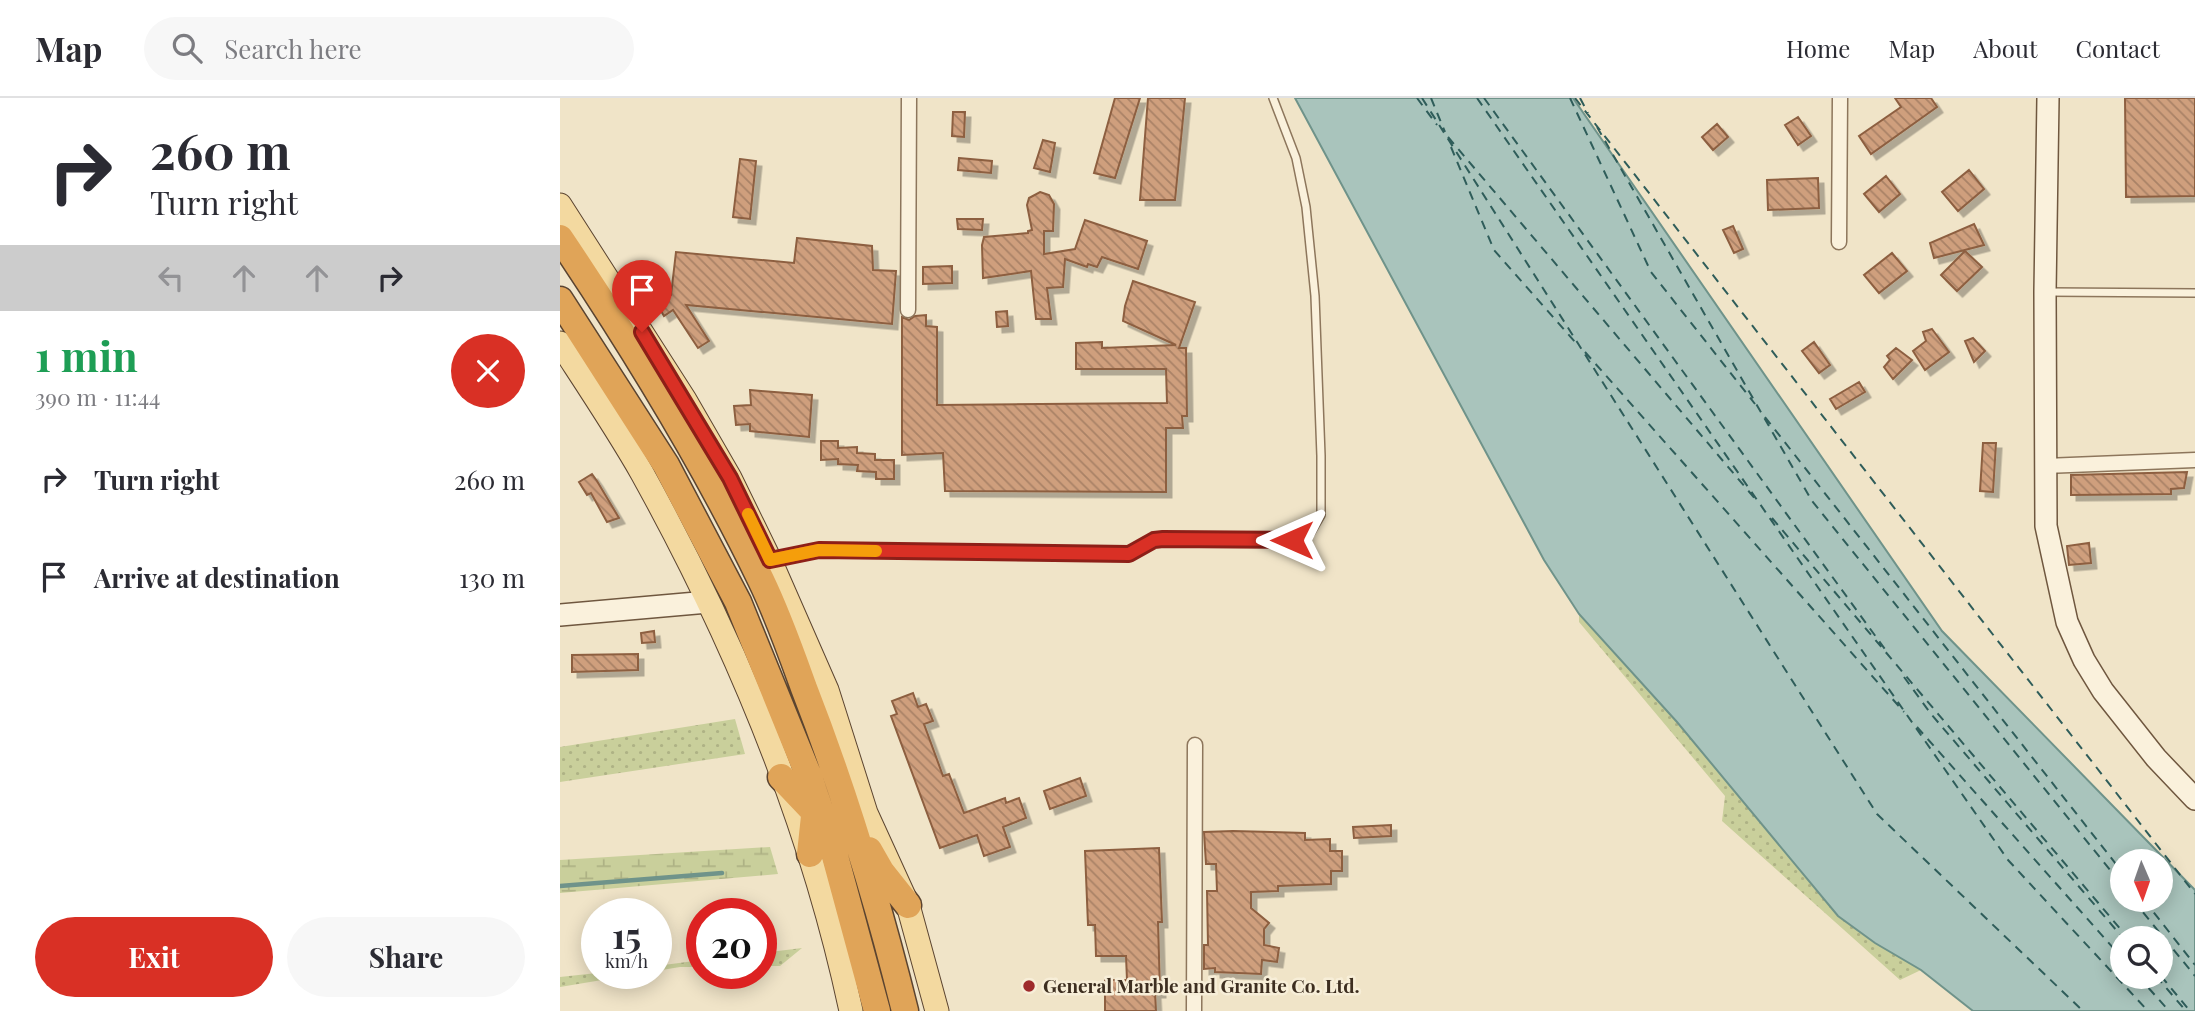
<!DOCTYPE html>
<html lang="en">
<head>
<meta charset="utf-8">
<style>
  body { margin:0; font-family:"Playfair Display",serif; background:#f7f7f7; color:#2b2b33; height:100vh; display:flex; flex-direction:column; font-size:26px; white-space:nowrap }
  * { box-sizing:border-box; margin:0 }
  p { font-size:23px; color:#7c7c81 }
  .icon { flex:none; width:38px; height:38px; fill:none; stroke:currentColor; stroke-width:2; stroke-linecap:round; stroke-linejoin:round }
  .map { position:relative; flex:1; overflow:hidden }
  .side { display:flex; flex-direction:column; background:#fff; width:560px }
  .side>* { flex:none }
  .guide { background:#fff; color:#2b2b33; overflow:hidden }
  .needle { width:46px; rotate:178deg }
  .buttons { position:absolute; left:1550px; top:751px; display:grid; gap:14px }
  .buttons a { display:grid; place-items:center; width:63px; height:63px; border-radius:50%; background:#fff; box-shadow:0 4px 18px #0003; font-size:35px }
  .speed { position:absolute; left:21px; top:800px; display:flex; gap:14px; font-size:35px; font-weight:700; text-align:center }
  .speed>* { display:grid; place-content:center; width:91px; height:91px; border-radius:50%; background:#fff; box-shadow:0 4px 18px #0003; line-height:1 }
  .speed small { font-size:18px; font-weight:400 }
  .speed .limit { border:10px solid #d22; background:#fff; color:#111 }
  .pin { position:absolute; display:grid; place-items:center; width:60px; height:60px; color:#fff; margin:-72px -30px; border-radius:50% 50% 50% 0; rotate:-45deg; box-shadow:0 0 7px #0007 }
  .pin .icon { rotate:45deg }
  .me { position:absolute; width:77px; margin:-38px; rotate:270deg; stroke-linejoin:round; filter:drop-shadow(0 0 5px #0008) }
  .turn { display:flex; align-items:center; gap:24px; height:147px; padding:0 35px; font-size:32px }
  .turn .icon { width:91px; height:91px; stroke-width:2.5 }
  .turn b { display:block; font-size:49px; line-height:60px }
  .lanes { display:flex; align-items:center; height:66px; padding:0 35px; background:#0003; justify-content:center; gap:35px; direction:ltr }
  .lanes .off { opacity:.35 }
  .round { display:grid; place-items:center; flex:none; width:74px; height:74px; border-radius:37px; background:#f7f7f7 }
  .overview { display:flex; align-items:center; justify-content:space-between; height:119px; padding:0 35px }
  h1 { font-size:42px; font-weight:700; line-height:52px; color:#1e9e55 }
  .button { display:flex; gap:14px; margin-top:auto; padding:14px 35px }
  .button a { flex:1; height:80px; border-radius:42px; background:#d93025; color:#fff; font-size:28px; font-weight:700; line-height:80px; text-align:center }
  .button a+a { background:#f7f7f7; color:#2b2b33 }
  ul { padding:0; list-style:none }
  li { display:flex; align-items:center; gap:21px; height:98px; padding:0 35px }
  li div { flex:1 }
  li b { display:block; font-size:26px }
  li em { font-style:normal }
  header { display:flex; align-items:center; gap:42px; box-sizing:border-box; height:98px; padding:0 35px; background:#fff; border-bottom:2px solid #e1e1e2 }
  header strong { font-size:33px }
  nav { display:flex; gap:38px; margin-inline-start:auto; font-size:24px }
  .search { width:490px; height:63px; background:#f7f7f7; display:flex; align-items:center; gap:18px; box-sizing:border-box; padding:0 24px; border-radius:38px; color:#7c7c81; font-size:26px }
  main { display:flex; flex:1; min-height:0 }
  .map>svg:first-child { display:block }
</style>
</head>
<body>
<header>
<strong>Map</strong>
<div class="search"><svg class="icon" aria-label="search" viewBox="0 0 24 24"><circle cx="10" cy="10" r="6"/><path d="M15 15l6 6"/></svg>Search here</div>
<nav><a>Home</a><a>Map</a><a>About</a><a>Contact</a></nav>
</header>
<main>
<section class="side">
<div class="guide">
<div class="turn"><svg class="icon" aria-label="right" viewBox="0 0 24 24"><path d="M7 20v-9h11M14 6l5 5-5 5"/></svg><div><b>260 m</b>Turn right</div></div>
<div class="lanes"><svg class="icon off" aria-label="left" viewBox="0 0 24 24"><path d="M17 20v-9H6M10 6l-5 5 5 5"/></svg><svg class="icon off" aria-label="ahead" viewBox="0 0 24 24"><path d="M12 20V5M6 11l6-6 6 6"/></svg><svg class="icon off" aria-label="ahead" viewBox="0 0 24 24"><path d="M12 20V5M6 11l6-6 6 6"/></svg><svg class="icon" aria-label="right" viewBox="0 0 24 24"><path d="M7 20v-9h11M14 6l5 5-5 5"/></svg></div>
</div>
<div class="overview"><div><h1>1 min</h1><p>390 m · 11:44</p></div><a class="round" style="background:#d93025;color:#fff"><svg class="icon" aria-label="close" viewBox="0 0 24 24"><path d="M6 6l12 12M18 6L6 18"/></svg></a></div>
<ul>
<li><svg class="icon" aria-label="right" viewBox="0 0 24 24"><path d="M7 20v-9h11M14 6l5 5-5 5"/></svg><div><b>Turn right</b></div><em>260 m</em></li>
<li><svg class="icon" aria-label="arrive" viewBox="0 0 24 24"><path d="M6 21V4h12l-3 4 3 4H6"/></svg><div><b>Arrive at destination</b></div><em>130 m</em></li>
</ul>
<div class="button"><a>Exit</a><a>Share</a></div>
</section>
<div class="map">
<svg width="1635" height="913" viewBox="0 0 1635 913">
  <defs>
    <pattern id="green-dots" width="8" height="8" patternUnits="userSpaceOnUse" patternTransform="scale(1.75)"><rect width="8" height="8" fill="#c9cf9b"/><path d="M2 2h.1M6 6h.1" fill="none" stroke="#aeb285" stroke-width="1.8" stroke-linecap="round"/></pattern>
    <pattern id="wetland-marsh" width="20" height="14" patternUnits="userSpaceOnUse" patternTransform="scale(1.75)"><rect width="20" height="14" fill="#c9cf9b"/><path d="M1 5h8M5 5V1M11 12h8M15 12V8" fill="none" stroke="#aeb285"/></pattern>
    <pattern id="building-back-hatch" width="6" height="6" patternUnits="userSpaceOnUse" patternTransform="scale(1.75)"><rect width="6" height="6" fill="#cf9f7d"/><path d="M-1 5l2 2M0 0l6 6M5-1l2 2" fill="none" stroke="#a98266"/></pattern>
    <filter id="shadow"><feDropShadow dx="5.5" dy="5.5" stdDeviation="0" flood-color="#0004"/></filter>
  </defs>
  <rect width="100%" height="100%" fill="#f0e4c8"/>
  <!-- green -->
  <path fill="url(#green-dots)" d="M1019,516L1117,624L1278,818L1315,845L1361,872L1340,882L1162,723L1165,698L1019,524Z
    M175,621L185,656L0,684V649Z
    M242,850L220,868H201V855Z
    M142,862V869H120L96,873V868Z
    M37,875H84L0,889V879Z"/>
  <!-- wetland -->
  <path fill="url(#wetland-marsh)" d="M210,749L218,776L0,795V762Z"/>
  <!-- water -->
  <path fill="#a9c4bc" stroke="#6f938a" stroke-width="2" fill-rule="evenodd" d="M735,0H1013L1382,533L1635,792V913H1413L1361,872L1315,845L1278,818L1117,624L1019,516L984,462ZM1563,763H1601V802H1563ZM1563,840H1601V878H1563Z"/>
  <g fill="none" stroke-linecap="round" stroke-linejoin="round">
    <!-- stream -->
    <path stroke="#6f938a" stroke-width="4.5" d="M0,788L162,775"/>
    <!-- ferry -->
    <path stroke="#2f5d5a" stroke-width="2" stroke-dasharray="9 7" stroke-linecap="butt" d="M857,0L877,27
      M862,0L1317,716L1523,913
      M871,0L885,34
      M917,0L1448,762L1588,913
      M924,0L1327,554
      M1010,0L1091,174L1195,306
      M1015,0L1635,796
      M1020,0L1028,15
      M1037,29L1252,403L1563,788
      M888,39L1197,403
      M891,49L934,152L1016,245
      M1025,254L1344,614
      M1205,319L1563,775
      M1212,420L1568,840
      M1344,579L1371,616L1563,840
      M1357,629L1563,861
      M1573,802L1635,878
      M1584,802L1635,867
      M1578,878L1609,913
      M1596,878L1626,913
      M1601,878L1630,913"/>
  </g>
  <!-- building -->
  <path fill="url(#building-back-hatch)" stroke="#8d5f41" stroke-width="2" filter="url(#shadow)" d="M555,0H580L555,80L534,75Z
    M588,0H625L615,102H580Z
    M1335,0H1371L1377,9L1311,56L1299,38L1341,9Z
    M1565,0H1635V98L1566,99Z
    M393,14H405L404,39L392,38Z
    M1238,19L1251,38L1238,47L1225,27Z
    M1157,26L1168,39L1153,52L1142,39Z
    M483,42L495,45L490,74L474,70Z
    M399,60L432,63L431,75L398,72Z
    M180,61L196,63L190,121L173,119Z
    M1409,72L1424,91L1398,113L1382,94Z
    M1326,78L1340,96L1319,114L1304,96Z
    M1258,80L1259,110L1208,112L1207,82Z
    M480,94L489,97L494,106L493,133H484V156L515,151L525,122L587,143L578,171L542,159L537,169L528,166L527,169L505,161L503,189L487,190L491,221H476L471,173L423,180L422,147L424,139L468,135V133L472,132L467,107L469,100Z
    M397,121H423L422,132L398,131Z
    M1414,126L1424,147L1374,160L1370,145Z
    M1173,128L1183,151L1174,155L1163,132Z
    M237,140L312,148L313,172L336,173L332,226L126,207L149,243L138,250L113,212L104,218L97,206L111,197L116,154L234,165Z
    M1405,153L1422,169L1397,193L1381,177Z
    M1332,155L1347,173L1319,195L1304,177Z
    M392,168V185L363,186V169Z
    M573,183L635,204L619,250H626L627,318H622L623,330H606V394L385,393L383,355L342,357V219L349,222L355,218L366,217V228L377,229V307L607,305L606,271H516V245L542,244V250L616,247L563,223L565,208Z
    M447,213L448,228L437,229L436,214Z
    M1372,231L1389,254L1365,272L1353,253L1366,243L1363,234Z
    M1413,240L1425,253L1414,264L1405,243Z
    M1254,244L1270,267L1259,275L1242,253Z
    M1336,250L1352,262L1333,281L1324,269L1330,262L1327,258Z
    M1299,284L1305,294L1276,311L1270,301Z
    M190,292L252,297L249,339L190,333V326L176,327L174,308L191,307Z
    M261,343H278V350L297,349V355L315,356V362H334V381H316V374L297,373L298,367L278,366V361L261,362Z
    M1423,345H1436L1433,394L1420,393Z
    M1627,374L1624,390L1611,391V396L1511,397V377Z
    M32,376L37,383L59,420L47,424L31,395L27,397L19,384Z
    M1529,445L1531,465L1509,467L1507,448Z
    M94,533L95,544L82,545L81,535Z
    M78,556V572L12,574V557Z
    M353,595L358,609L366,606L373,623L364,626L383,678L389,676L404,715L445,700L446,705L459,700L466,720L443,729L450,749L424,758L417,737L380,750L331,618L337,616L332,603Z
    M520,680L526,698L490,711L484,693Z
    M831,727V738L794,740L793,729Z
    M673,733L745,735V742L770,741V753H782V773H771V786L718,788V793L691,794V810L709,825L704,831V847L719,850L717,864L702,862L701,876L655,874V870L644,871V847H648L647,793H657L656,766H646L644,734Z
    M599,750L602,824H598L600,894H595L596,913H545V882H567L566,858H536L535,827H528L525,753Z"/>
  <g fill="none" stroke-linecap="round" stroke-linejoin="round">
    <!-- lane casing -->
    <g stroke="#8d765c" stroke-width="10">
      <path id="lane" d="M1489,194L1635,195
        M214,461L259,452L568,456L594,442L603,441L732,442L751,434L761,417V358L755,198L746,109L736,60L713,0"/>
    </g>
    <!-- street casing -->
    <g stroke="#8d765c" stroke-width="17">
      <path id="street" d="M1279,144L1280,0
        M348,212L349,0
        M1485,368L1635,362
        M634,913L635,647"/>
    </g>
    <!-- secondary casing -->
    <g stroke="#6f573f" stroke-width="24">
      <path id="secondary" d="M1488,0L1485,194L1486,428L1507,524L1524,562L1543,593L1596,660L1635,701
        M0,517L148,504"/>
    </g>
    <!-- primary casing -->
    <g stroke="#5b4430" stroke-width="25">
      <path id="primary" d="M0,107L125,302L170,380L210,462L267,592L306,715L348,807L377,913
        M0,245C28,288 57,331 82,375C175,543 251,725 291,913"/>
    </g>
    <!-- highway casing -->
    <g stroke="#5b4430" stroke-width="29">
      <path id="highway" d="M0,140C74,250 143,362 201,482C218,517 231,554 244,590C285,695 318,804 345,913
        M0,202L106,367L178,504L248,676L272,747L317,913
        M221,679L258,718
        M309,752L321,773L348,807
        M250,756L255,709"/>
    </g>
    <!-- lane -->
    <use href="#lane" stroke="#faf1dc" stroke-width="7"/>
    <!-- street -->
    <use href="#street" stroke="#faf1dc" stroke-width="14"/>
    <!-- secondary -->
    <use href="#secondary" stroke="#faf1dc" stroke-width="21"/>
    <!-- primary -->
    <use href="#primary" stroke="#f3d9a0" stroke-width="23"/>
    <!-- highway -->
    <use href="#highway" stroke="#e0a458" stroke-width="26"/>
  </g>
  <g fill="none" stroke-linecap="round" stroke-linejoin="round">
    <!-- route casing -->
    <g stroke="#8d1f18" stroke-width="18">
      <path id="route" d="M82,234L170,380L210,462L259,452L569,456L594,442L603,441L732,442"/>
    </g>
    <!-- route -->
    <use href="#route" stroke="#d93025" stroke-width="12"/>
    <!-- slow -->
    <path stroke="#f59e0b" stroke-width="12" d="M188,416L210,462L259,452L316,453"/>
  </g>
  <!-- markers -->
  <circle fill="#9e2a2b" stroke="#f7eed8" stroke-width="2.5" cx="469" cy="888" r="7"/>
  <g text-anchor="middle" stroke-width="5" stroke-linejoin="round" paint-order="stroke">
    <!-- poi labels -->
    <g font-size="19" font-weight="bold" fill="#3d2e20" stroke="#f7eed8" text-anchor="start">
      <text x="483" y="895">General Marble and Granite Co. Ltd.</text>
    </g>
  </g>
</svg>
<div class="buttons">
<a><svg class="needle" viewBox="-14 -14 28 28"><path d="M0-13l5 13h-10z" fill="#e53935"/><path d="M0 13l5-13h-10z" fill="#7c7c81"/></svg></a>
<a><svg class="icon" aria-label="search" viewBox="0 0 24 24"><circle cx="10" cy="10" r="6"/><path d="M15 15l6 6"/></svg></a>
</div>
<div class="speed"><div>15<small>km/h</small></div><div class="limit">20</div></div>
<div class="pin" style="left:82px;top:234px;background:#d93025"><svg class="icon" aria-label="arrive" viewBox="0 0 24 24"><path d="M6 21V4h12l-3 4 3 4H6"/></svg></div>
<svg class="me" style="left:732px;top:442px" viewBox="-20 -20 40 40"><path d="M0-17L14 15 0 8-14 15z" fill="#d93025" stroke="#fff" stroke-width="4"/></svg>
</div>
</main>
</body>
</html>
